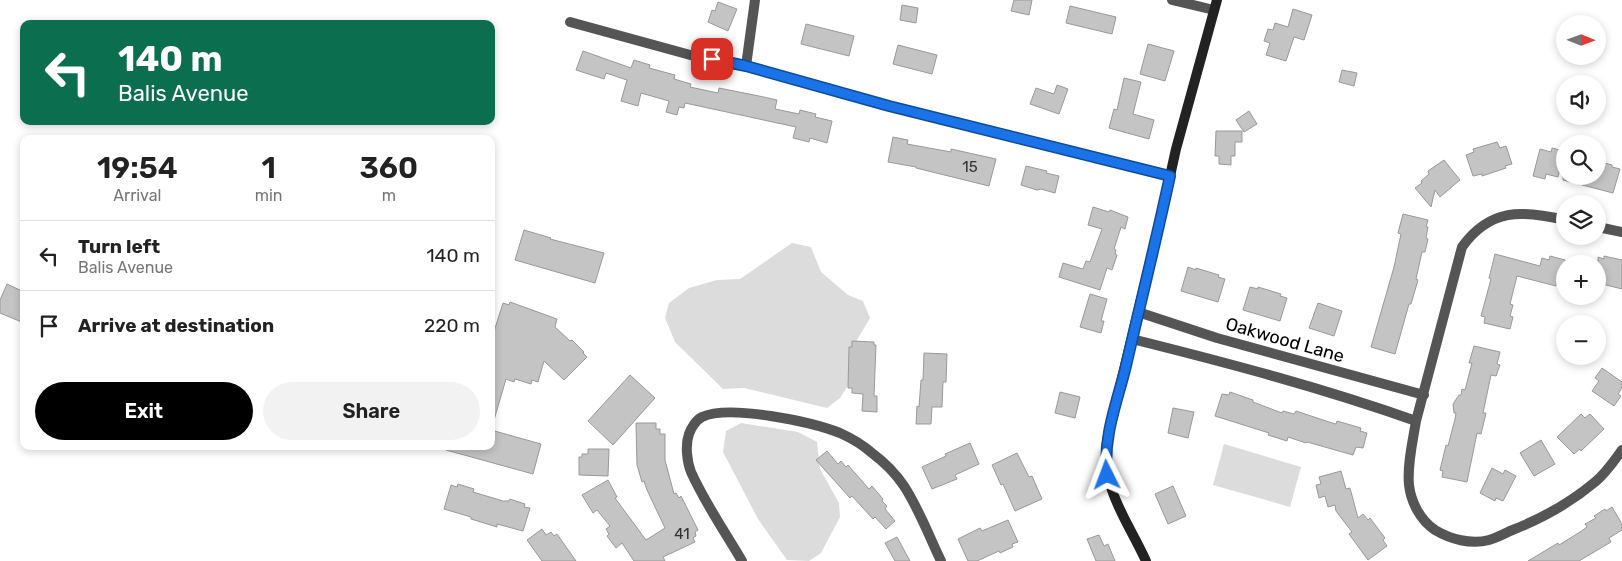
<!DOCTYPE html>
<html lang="en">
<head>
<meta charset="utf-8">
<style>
  body { margin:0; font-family:Rubik,sans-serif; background:#f2f2f2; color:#222; height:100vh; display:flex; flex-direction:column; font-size:19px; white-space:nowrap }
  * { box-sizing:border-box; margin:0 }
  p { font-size:16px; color:#767676 }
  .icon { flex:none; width:28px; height:28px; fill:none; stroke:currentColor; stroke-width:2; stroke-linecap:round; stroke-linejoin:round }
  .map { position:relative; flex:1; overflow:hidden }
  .sheet { position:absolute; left:20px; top:135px; width:475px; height:315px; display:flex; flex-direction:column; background:#fff; border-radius:10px; box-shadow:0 2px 8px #0003 }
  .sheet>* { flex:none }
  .banner { position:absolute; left:20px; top:20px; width:475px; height:105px; border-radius:10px; box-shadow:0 2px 8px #0003; background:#0b6e4f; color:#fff; overflow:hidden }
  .needle { width:32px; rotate:91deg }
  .fabs { position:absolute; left:1556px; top:15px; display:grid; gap:10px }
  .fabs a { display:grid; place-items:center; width:50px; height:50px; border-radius:50%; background:#fff; box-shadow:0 2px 8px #0003; font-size:25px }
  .pin { position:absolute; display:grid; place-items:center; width:42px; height:42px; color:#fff; margin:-21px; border-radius:10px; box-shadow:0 2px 8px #0006 }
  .me { position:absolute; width:55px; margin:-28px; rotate:357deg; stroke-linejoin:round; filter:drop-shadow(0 0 4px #0008) }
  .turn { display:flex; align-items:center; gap:18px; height:105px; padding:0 15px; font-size:22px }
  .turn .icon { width:65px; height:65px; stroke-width:2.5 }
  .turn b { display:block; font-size:35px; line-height:42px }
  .eta { display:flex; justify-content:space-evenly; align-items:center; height:85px; text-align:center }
  .eta b { font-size:30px; font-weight:600; line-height:35px }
  .button { display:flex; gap:10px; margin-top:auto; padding:10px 15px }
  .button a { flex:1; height:58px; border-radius:30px; background:#000; color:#fff; font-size:20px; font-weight:600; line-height:58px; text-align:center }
  .button a+a { background:#f2f2f2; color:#222 }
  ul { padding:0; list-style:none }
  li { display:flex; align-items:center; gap:15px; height:70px; padding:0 15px; border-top:1px solid #e0e0e0 }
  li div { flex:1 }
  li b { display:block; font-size:19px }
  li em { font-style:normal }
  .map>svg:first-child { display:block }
</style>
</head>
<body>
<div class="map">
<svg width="1622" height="561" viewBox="0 0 1622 561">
  <rect width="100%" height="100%" fill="#fff"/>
  <!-- green -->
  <path fill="#dcdcdc" d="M792,243L811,247L821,272L848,295L863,301L870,318L857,340L849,384L840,398L827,408L744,388L723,389L675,342L665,318L669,303L689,288L717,280L740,279Z
    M741,423L798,432L817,442L820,469L839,503L840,517L821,553L809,561L787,560L758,519L723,452L726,431Z
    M1224,444L1301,467L1290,507L1213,485Z"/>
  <!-- building -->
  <path fill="#c4c4c4" stroke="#999" d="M1014,0H1032L1029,15L1011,11Z
    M718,2L737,9L728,31L708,22L712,10L715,11Z
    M902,5L918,8L916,23L900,20Z
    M1070,6L1116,17L1112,34L1066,23Z
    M1293,9L1312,15L1304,40L1294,37L1286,61L1266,55L1270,43L1264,41L1268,29L1273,30L1275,23L1288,27Z
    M806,24L854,36L849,56L801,44Z
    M1148,44L1174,51L1165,81L1140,74Z
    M898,45L937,55L932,74L893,64Z
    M583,51L631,68L634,60L650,65L649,68L675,75L674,79L691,84L690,87L718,93L719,88L759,96L777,100L775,109L799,114L800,110L816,114L815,117L832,121L827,143L810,138L809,142L793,138L796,127L685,103L684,108L679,107L677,115L666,112L669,101L641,93L638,106L621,101L627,80L606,73L604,79L576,70Z
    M1342,70L1357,73L1354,86L1339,82Z
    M1124,78L1141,82L1133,114L1154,120L1149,139L1109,128L1114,109L1117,110Z
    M1057,85L1068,89L1059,114L1030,104L1036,88L1054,94Z
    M1249,111L1257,124L1244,132L1236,120Z
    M1216,131H1242V142H1235V156H1231V165L1219,164V156H1215Z
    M893,137L908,140L907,144L951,152V149L996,159L989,186L916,168V167L888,162Z
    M1497,142L1500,148L1506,146L1512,164L1505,166L1506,168L1482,176V174L1473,176L1466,155L1474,152L1473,149Z
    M1552,148L1564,151L1558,177L1546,174L1545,179L1533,176L1540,149L1551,152Z
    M1444,160L1460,180L1440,197L1435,190L1431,207L1415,188L1422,183L1421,181L1429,174L1428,171Z
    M1598,161L1612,165V167L1620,169L1613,193L1563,180V176H1598Z
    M1026,166L1047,171L1046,173L1059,176L1055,193L1041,189L1037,190L1021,185Z
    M1093,207L1109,212L1110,210L1128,217L1125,229L1121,227L1114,249L1116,250L1115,254L1117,255L1112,270L1107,268L1100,290L1059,277L1063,263L1083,269L1086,261L1090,262L1102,229L1088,225Z
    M1403,214L1428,220L1426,227H1428L1426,238L1428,239L1425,252H1422L1416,279L1418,280L1411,304H1409L1395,354L1371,347L1394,267L1401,234L1398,233Z
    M524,230L551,238L550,239L604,253L595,283L515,260Z
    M1495,254L1540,266L1542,258L1549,260L1550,256L1565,260V284L1557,282L1556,286L1517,276L1510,304L1513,305L1510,316L1513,317L1510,329L1484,323L1485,317L1481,316L1491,279L1489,278Z
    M1604,256L1622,260V289L1598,283V257L1604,259Z
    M1188,267L1196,270V268L1219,275L1218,277L1225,279L1218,302L1181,291Z
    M7,284L24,292V323L0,313V300Z
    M1250,287L1258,289V287L1281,294L1280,296L1287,298L1280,321L1243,310Z
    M1090,294L1107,299L1101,321H1104L1101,333L1080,327Z
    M510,302L557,319L555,327L570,341L572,340L584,352L583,353L587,357L564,380L544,361L538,382L532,380L531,384L515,379L514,382L506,379L494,420L491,419V341L503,303L509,305Z
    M1318,303L1342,311L1334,336L1309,328Z
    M852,341L874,342V345H876L874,396H877V412L862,411L863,394L852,393V388H848L849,347H852Z
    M1474,346L1500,352L1497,364L1500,365L1496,376L1491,375L1483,413H1486L1481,434L1477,433L1467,482L1442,477L1443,471L1440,470L1446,445L1448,446L1455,419L1456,413H1454L1453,404L1459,395H1461L1462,389L1465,390L1472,363H1469Z
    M924,353L947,354L946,382H943L942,407H932L931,424H916L917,406L919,407L921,380H923Z
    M1602,368L1622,382V388L1618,394L1621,396L1614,406L1592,391L1599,381L1595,378Z
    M630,375L655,398L613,445L588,421Z
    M1060,392L1080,397L1075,418L1055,413Z
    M1230,392L1253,400V402L1282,413L1283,411L1294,414L1296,411L1329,422L1336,424L1337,421L1361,428L1360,431L1367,433L1363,448L1356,447L1353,455L1307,442L1306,443L1288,437L1287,441L1268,435L1269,433L1215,416L1222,394L1229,395Z
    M1173,408L1194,412L1188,438L1168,433Z
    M1581,414L1585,418L1590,414L1604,429L1581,451L1580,449L1574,454L1557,437Z
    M636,423H656V429H660V434H665V460L674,494L676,493L679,498L681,496L698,530L695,532L696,536L693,538L695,542L663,557L665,561H634L622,543L616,548L607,536L609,534L606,529L610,526L597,510L593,513L582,495L608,480L617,497L615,498L646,540L665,528L647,490L644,481L642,482L637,465Z
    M491,430L541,444L533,474L446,450L447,446H491Z
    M1541,440L1555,464L1534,476L1520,453Z
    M970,443L979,464L955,475L957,479L932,489L922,467L946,456L945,454Z
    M588,449H609L608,476L579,475V457H582V454H588Z
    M827,451L838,464L841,461L846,467L848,465L869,489L872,486L883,499L882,501L887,506L885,509L895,521L886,529L875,517L873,519L852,496L850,498L816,460Z
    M1017,453L1029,477L1032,476L1042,499L1015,511L1003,484L1001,485L992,465Z
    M1492,468L1503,474L1505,470L1516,476L1503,501L1496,498L1495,501L1480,493Z
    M1341,471L1346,489L1350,488L1358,518L1363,514L1368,520L1370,518L1385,538L1383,540L1387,546L1368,560L1349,534L1352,532L1336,511L1335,505L1328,507L1325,496L1319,498L1316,485L1321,484L1319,477Z
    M458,484L474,489L473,492L503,501H509L510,499L525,504L524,507L530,508L523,531L497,524V527L471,519V517L444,509L451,485L457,487Z
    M1173,486L1186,516L1168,524L1155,494Z
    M1612,507L1622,524V530L1609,538L1611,542L1579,561H1528L1558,543L1559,545L1580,532L1587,527L1585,524L1596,518L1594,516L1605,509L1606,511Z
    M1008,520L1018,542L1012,544L1013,547L1000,553L999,551L977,561H968L958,539L980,528L982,531Z
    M542,529L546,535L551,532L554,536L557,534L576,561H542L527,540Z
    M1099,535L1104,546L1108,544L1115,561H1096L1087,539Z
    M897,537L910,561H895L885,543Z"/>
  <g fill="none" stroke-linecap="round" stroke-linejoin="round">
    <!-- street -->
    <path stroke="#555" stroke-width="10" d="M1172,0L1214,10
      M570,22L694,56L746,66L889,106L1170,176
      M746,66L755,0
      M1565,220C1522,210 1490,208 1462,247L1416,421C1413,440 1407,465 1409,485C1411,502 1420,520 1435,530C1450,539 1471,545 1489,540C1496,538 1504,534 1510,531C1541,519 1570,503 1595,482C1606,473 1614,461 1622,450
      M1598,227L1622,232
      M1138,312L1217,338L1424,395
      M1132,339C1228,363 1323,388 1416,421
      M742,561C725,532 705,503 691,472C687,462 685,445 689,434C691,428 696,420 702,417C729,404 812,422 840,433C851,438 863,445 872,453C884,462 896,474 904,486C919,509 929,536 941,561"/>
    <!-- secondary -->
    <path stroke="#222" stroke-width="10" d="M1146,561C1127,519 1101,490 1107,440L1161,217L1176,149L1217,0"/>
  </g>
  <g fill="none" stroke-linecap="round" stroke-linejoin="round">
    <!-- route casing -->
    <g stroke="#114b97" stroke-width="12">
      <path id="route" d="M712,59L746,66L889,106L1170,176C1156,241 1140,305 1125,370C1116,405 1103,438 1107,475"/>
    </g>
    <!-- route -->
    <use href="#route" stroke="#1a73e8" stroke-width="9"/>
  </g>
  <g text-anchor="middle" stroke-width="5" stroke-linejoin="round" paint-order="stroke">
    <!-- number labels -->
    <g font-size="15" fill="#313131">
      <text x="970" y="172">15</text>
      <text x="682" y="539">41</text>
    </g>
    <!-- street labels -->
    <g font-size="18" fill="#000" stroke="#fff">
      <text transform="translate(1285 340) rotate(16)" y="6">Oakwood Lane</text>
    </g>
  </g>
</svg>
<div class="fabs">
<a><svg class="needle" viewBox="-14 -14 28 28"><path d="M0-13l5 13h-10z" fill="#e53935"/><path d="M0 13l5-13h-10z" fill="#767676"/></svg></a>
<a><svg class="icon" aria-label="sound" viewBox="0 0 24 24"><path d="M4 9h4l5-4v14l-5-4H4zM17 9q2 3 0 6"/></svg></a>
<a><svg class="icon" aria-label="search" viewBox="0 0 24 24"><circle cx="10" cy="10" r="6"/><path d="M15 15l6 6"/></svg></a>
<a><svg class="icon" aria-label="layers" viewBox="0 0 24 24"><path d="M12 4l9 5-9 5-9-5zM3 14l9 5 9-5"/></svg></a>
<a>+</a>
<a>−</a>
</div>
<div class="pin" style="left:712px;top:59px;background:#d93025"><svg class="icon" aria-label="arrive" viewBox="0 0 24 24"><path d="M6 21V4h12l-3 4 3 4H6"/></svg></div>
<svg class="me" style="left:1107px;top:475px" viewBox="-20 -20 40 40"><path d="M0-17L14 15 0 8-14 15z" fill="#1a73e8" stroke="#fff" stroke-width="4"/></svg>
<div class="banner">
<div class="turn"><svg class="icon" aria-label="left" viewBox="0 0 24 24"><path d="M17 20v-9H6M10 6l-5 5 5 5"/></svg><div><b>140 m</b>Balis Avenue</div></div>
</div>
<section class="sheet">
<div class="eta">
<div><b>19:54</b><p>Arrival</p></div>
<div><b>1</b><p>min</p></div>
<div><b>360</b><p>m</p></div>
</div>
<ul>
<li><svg class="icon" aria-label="left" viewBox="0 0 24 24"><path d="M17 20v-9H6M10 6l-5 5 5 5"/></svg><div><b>Turn left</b><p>Balis Avenue</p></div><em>140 m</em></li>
<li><svg class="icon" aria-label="arrive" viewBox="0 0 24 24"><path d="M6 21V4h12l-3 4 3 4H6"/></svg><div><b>Arrive at destination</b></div><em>220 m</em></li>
</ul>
<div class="button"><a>Exit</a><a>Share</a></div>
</section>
</div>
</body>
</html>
